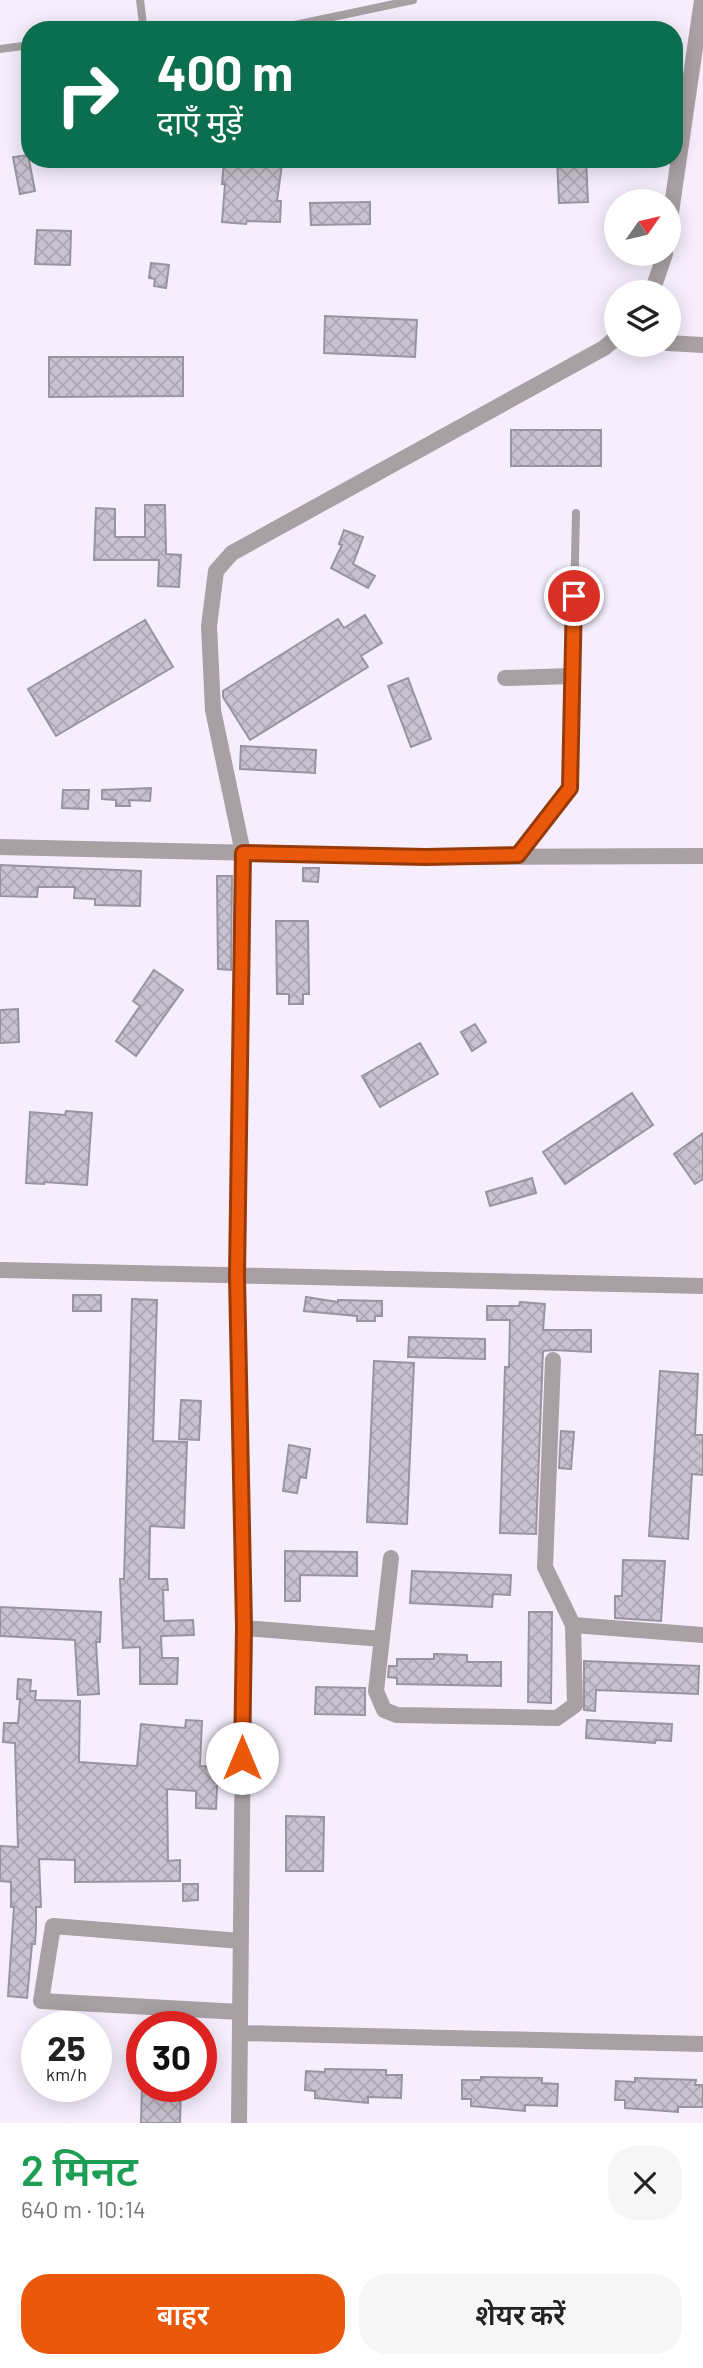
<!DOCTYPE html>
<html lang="hi">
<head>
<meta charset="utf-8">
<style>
  body { margin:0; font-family:Barlow,"Noto Sans Devanagari",sans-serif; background:#f6f6f6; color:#222; height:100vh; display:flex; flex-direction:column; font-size:26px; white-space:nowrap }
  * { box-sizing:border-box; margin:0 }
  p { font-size:23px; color:#767676 }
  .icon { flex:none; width:38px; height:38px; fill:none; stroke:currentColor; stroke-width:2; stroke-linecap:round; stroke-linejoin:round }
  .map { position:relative; height:2123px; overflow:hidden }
  .drawer { display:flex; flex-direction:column; background:#fff; flex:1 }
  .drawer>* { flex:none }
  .top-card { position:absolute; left:21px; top:21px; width:662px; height:147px; border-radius:28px; box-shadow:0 4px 18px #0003; background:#0b6e4f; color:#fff; overflow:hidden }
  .needle { width:46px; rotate:56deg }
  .tools { position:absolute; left:604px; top:189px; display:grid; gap:14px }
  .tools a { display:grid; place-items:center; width:77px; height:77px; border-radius:50%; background:#fff; box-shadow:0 4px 18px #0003; font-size:35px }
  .speed { position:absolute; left:21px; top:2011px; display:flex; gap:14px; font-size:35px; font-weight:700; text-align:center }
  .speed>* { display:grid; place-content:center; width:91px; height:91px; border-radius:50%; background:#fff; box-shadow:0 4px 18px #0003; line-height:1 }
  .speed small { font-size:18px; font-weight:400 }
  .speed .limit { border:10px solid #d22; background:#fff; color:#111 }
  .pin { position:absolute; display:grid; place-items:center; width:60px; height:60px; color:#fff; margin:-30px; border:4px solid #fff; border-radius:50%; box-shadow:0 2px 7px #0007 }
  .me { position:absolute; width:77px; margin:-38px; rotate:0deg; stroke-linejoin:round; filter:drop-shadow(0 0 5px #0008) }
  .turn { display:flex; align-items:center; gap:24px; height:147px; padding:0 21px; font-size:32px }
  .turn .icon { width:91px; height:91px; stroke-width:2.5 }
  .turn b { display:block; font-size:49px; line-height:60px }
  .round { display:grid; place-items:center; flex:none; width:74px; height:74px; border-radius:28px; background:#f6f6f6 }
  .overview { display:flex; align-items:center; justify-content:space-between; height:119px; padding:0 21px }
  h1 { font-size:42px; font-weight:600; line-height:52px; color:#1e9e55 }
  .cta { display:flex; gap:14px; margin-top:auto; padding:14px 21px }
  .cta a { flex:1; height:80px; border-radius:28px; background:#ea580c; color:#fff; font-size:28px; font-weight:600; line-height:80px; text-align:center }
  .cta a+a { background:#f6f6f6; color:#222 }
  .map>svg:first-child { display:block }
</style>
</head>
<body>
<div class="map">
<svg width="703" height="2123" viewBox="0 0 703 2123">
  <defs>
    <pattern id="building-cross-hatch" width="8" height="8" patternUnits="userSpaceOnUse" patternTransform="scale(1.75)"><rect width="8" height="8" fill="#cac2d0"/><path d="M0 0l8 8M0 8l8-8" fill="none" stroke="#aca6b2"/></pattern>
  </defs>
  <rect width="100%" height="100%" fill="#f6eefd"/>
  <!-- building -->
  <path fill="url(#building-cross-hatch)" stroke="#9a93a0" stroke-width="2" d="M28,155L35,191L20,194L13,157Z
    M557,159H586L588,202L559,203Z
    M257,160L282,164L277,201H281L280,222L247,221L246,224L222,222L225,184H222L224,162L257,164Z
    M370,202V224L311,225L310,203Z
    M37,230L71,231L70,265L35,264Z
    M151,263L169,265L166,288L154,286L155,279L149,278Z
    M325,316L417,320L415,357L324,353Z
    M49,357H183V396L49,397Z
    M511,430H601V466H511Z
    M145,505H165L166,554L181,555L179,587L158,586L159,560H94L96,508L115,509V537H145Z
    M344,530L363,537L353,564L375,576L368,588L331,568L342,545L339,544Z
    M365,615L382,643L361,656L368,667L250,740L223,697V691L338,619L344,628Z
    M145,620L173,667L56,736L28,689Z
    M408,678L431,739L411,747L388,686Z
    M241,746L316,750L315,773L240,769Z
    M151,788L150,801L129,800L130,806H116V800L102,799V790Z
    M63,790H89L88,809L62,808Z
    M0,865L141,871L140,906L95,905V899L74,898L75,887H38L37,897L0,896Z
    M303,868H319L318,882L303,881Z
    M217,876H232L231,970L218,969Z
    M276,921H308L309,994H303V1004H289V994H277Z
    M154,970L183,990L136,1056L116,1041L140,1006L133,1001Z
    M18,1009L19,1042L0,1043V1010Z
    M475,1024L486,1042L472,1051L461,1032Z
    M420,1043L438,1074L380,1107L362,1076Z
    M632,1093L653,1125L565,1184L543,1152Z
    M66,1111L92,1113L87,1185L44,1182V1184L26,1183L30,1112L65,1115Z
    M703,1133V1179L695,1184L674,1154Z
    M532,1178L536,1193L490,1206L486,1192Z
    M73,1295H101V1311H73Z
    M306,1297L338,1302V1300L382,1301V1316H375V1321H357V1316L304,1311Z
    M132,1299L157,1300L153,1441L187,1442L184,1528L150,1526L149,1579H167L168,1590H163L164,1621L193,1620L194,1635L161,1636L162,1658H178L177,1684H140V1647L123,1648L120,1579H124Z
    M520,1302L545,1304L543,1330H591V1352L553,1350L543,1351L536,1534L500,1533L505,1367H509L510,1320H487V1306H519Z
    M409,1337L485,1339V1359L408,1357Z
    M374,1361L414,1363L407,1524L367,1522Z
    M660,1371L698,1374L695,1435H703V1475L692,1474L688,1539L649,1536Z
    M181,1400L201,1401L199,1440L179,1439Z
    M561,1431L574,1432L571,1469L559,1468Z
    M289,1445L310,1449L306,1478L300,1477L297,1493L283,1491Z
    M285,1551L357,1552V1576L300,1575V1601H285Z
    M623,1560L665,1561L661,1621L615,1618V1596H622Z
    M412,1571L511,1575L510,1595L493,1594L492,1607L410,1603Z
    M0,1607L101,1612L100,1642H96L99,1694L78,1695L75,1640L0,1636Z
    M529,1612H552L551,1703L528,1702Z
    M434,1654L467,1655V1662H501V1686L397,1684V1678L388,1677L389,1666H397V1659H434Z
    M584,1661L699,1666L698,1694L596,1690L595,1711L584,1710Z
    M18,1679L31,1680L30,1691H36L35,1700L80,1701L79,1762L137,1766L141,1724L185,1728L186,1720L202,1721L200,1766L218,1767L216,1809L196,1808V1791L167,1789L168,1861L180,1860V1881L75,1882V1860L39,1859L41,1907H36V1928L35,1944H32L27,1998L8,1996L14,1907H11V1882L0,1881V1846L18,1847L15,1743L3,1742L4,1723H18L20,1699H17Z
    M316,1687L365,1688V1715L315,1714Z
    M587,1720L672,1724L671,1741L656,1740L655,1743L586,1738Z
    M286,1816L324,1817L323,1871H286Z
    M183,1884H198V1900L183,1901Z
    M325,2069L386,2070V2075H402L401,2098L368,2097V2103L315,2098V2091L305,2090L306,2071L325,2072Z
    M481,2077L542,2078V2083L558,2084L557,2106L525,2105V2111L471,2106V2099H462V2080H481Z
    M635,2078L696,2080L695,2085H703V2107H678V2112L625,2108V2100H615L616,2081L635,2082Z
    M142,2086H181L180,2123H141Z"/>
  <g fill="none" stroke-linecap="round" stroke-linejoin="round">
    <!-- service -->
    <path stroke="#a8a0a2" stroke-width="8" d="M140,0L143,25L147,30
      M271,30L413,0
      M0,49L30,45
      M518,855L570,788L576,513"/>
    <!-- minor -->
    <path stroke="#a8a0a2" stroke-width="16" d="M668,233L702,0
      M652,292L665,254
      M668,343L703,345
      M505,678L573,676
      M0,847L426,857L703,856
      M0,1270L703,1286
      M391,1558L376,1691L384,1710L397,1715L557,1718L575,1705L573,1625L545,1567L553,1360
      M573,1625L703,1635
      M244,1628L382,1639
      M240,2012L41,2001L53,1926L241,1941
      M240,2033L703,2044
      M239,2123L244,1628L237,1276L243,853L213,710L209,626L216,571L232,553L604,348L616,338"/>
  </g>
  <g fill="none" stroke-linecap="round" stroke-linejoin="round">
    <!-- route casing -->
    <g stroke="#983908" stroke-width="18">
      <path id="route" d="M242,1758L244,1628L237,1276L243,853L426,857L518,855L570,788L574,596"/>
    </g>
    <!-- route -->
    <use href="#route" stroke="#ea580c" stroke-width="12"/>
  </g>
</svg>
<div class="tools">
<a><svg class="needle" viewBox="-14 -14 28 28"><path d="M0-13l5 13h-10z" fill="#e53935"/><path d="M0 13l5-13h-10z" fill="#767676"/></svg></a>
<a><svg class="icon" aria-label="layers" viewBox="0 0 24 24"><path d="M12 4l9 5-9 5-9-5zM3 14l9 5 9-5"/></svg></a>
</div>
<div class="speed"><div>25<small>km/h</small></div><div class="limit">30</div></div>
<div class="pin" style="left:574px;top:596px;background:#d93025"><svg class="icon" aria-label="arrive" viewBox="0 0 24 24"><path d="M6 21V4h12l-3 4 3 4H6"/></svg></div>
<svg class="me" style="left:242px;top:1758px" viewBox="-20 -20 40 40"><circle r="19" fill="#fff"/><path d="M0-13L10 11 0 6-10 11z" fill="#ea580c"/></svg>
<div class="top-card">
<div class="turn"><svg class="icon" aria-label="right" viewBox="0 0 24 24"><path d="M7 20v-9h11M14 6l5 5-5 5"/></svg><div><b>400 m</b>दाएँ मुड़ें</div></div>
</div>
</div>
<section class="drawer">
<div class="overview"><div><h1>2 मिनट</h1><p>640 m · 10:14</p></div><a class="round"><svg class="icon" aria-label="close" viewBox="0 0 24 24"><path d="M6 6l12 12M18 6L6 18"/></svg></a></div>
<div class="cta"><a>बाहर</a><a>शेयर करें</a></div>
</section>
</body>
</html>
